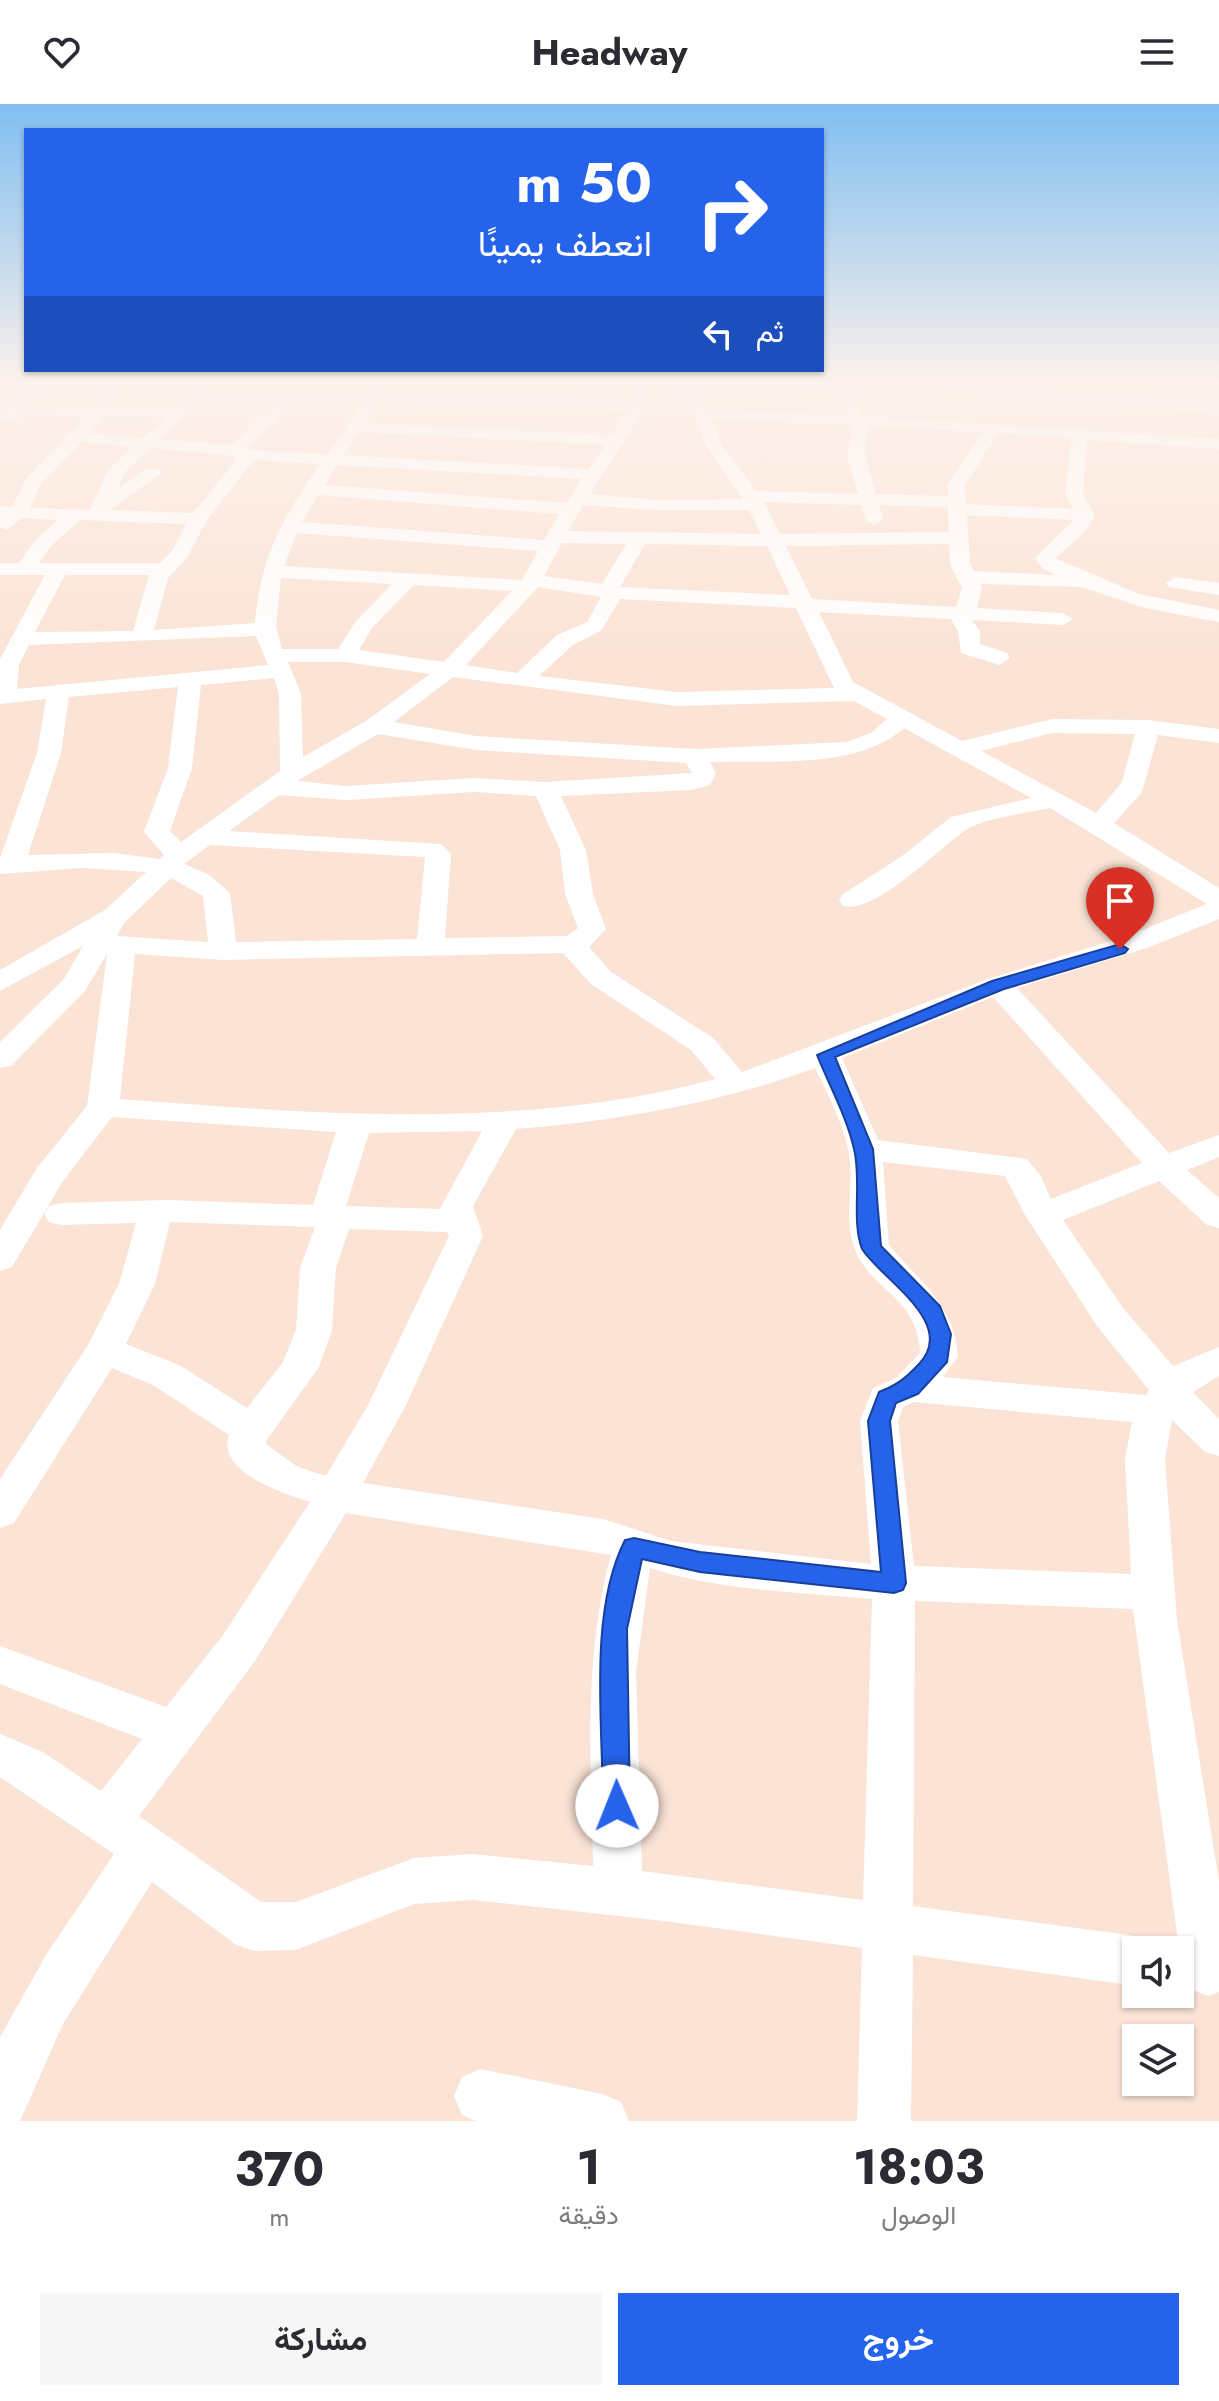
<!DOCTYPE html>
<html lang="ar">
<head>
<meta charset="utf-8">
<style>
  body { margin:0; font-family:Jost,Vazirmatn,sans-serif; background:#f7f7f7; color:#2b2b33; direction:rtl; height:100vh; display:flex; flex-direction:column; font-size:30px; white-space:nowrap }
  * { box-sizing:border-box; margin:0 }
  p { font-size:26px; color:#7c7c81 }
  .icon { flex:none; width:44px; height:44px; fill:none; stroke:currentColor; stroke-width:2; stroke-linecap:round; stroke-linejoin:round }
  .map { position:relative; height:2017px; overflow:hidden; direction:ltr }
  .sheet { display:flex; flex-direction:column; background:#fff; flex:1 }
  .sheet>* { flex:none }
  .guide { position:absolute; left:24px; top:24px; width:800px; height:244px; border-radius:0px; box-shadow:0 2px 6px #0004; direction:rtl; background:#2563eb; color:#fff; overflow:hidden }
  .tools { position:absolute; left:1122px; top:1832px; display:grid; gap:16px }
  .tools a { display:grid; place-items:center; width:72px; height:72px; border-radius:0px; background:#fff; box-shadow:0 2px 6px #0004; font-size:40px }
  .pin { position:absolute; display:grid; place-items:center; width:68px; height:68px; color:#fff; margin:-82px -34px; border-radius:50% 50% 50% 0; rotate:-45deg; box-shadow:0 0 8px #0007 }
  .pin .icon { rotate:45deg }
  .me { position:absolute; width:88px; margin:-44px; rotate:359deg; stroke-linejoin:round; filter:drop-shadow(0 0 6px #0008) }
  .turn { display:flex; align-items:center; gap:28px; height:168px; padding:0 40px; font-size:36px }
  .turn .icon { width:104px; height:104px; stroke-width:2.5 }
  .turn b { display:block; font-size:56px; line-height:68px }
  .then { display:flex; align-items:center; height:76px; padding:0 40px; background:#0003; gap:16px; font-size:30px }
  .eta { display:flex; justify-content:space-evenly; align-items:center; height:136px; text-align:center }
  .eta b { font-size:48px; font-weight:700; line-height:56px }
  .action { display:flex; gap:16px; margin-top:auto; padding:16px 40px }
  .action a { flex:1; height:92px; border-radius:0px; background:#2563eb; color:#fff; font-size:32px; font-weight:700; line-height:92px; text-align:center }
  .action a+a { background:#f7f7f7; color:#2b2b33 }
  header { display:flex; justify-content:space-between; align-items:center; height:104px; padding:0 40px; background:#fff; font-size:36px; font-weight:700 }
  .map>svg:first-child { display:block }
</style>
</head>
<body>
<header><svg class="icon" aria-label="menu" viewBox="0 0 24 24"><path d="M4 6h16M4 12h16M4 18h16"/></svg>Headway<svg class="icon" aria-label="heart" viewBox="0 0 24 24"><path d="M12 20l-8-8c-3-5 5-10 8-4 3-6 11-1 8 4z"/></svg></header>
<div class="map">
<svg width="1219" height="2017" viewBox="0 0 1219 2017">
  <rect width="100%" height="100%" fill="#fbe3d5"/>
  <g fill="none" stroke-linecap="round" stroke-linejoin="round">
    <!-- minor -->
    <path fill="#fff" fill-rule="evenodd" d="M34,278H51L30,301L92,302L109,278H125L108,302L176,303L181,299H193L195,302L161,335L232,341L274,297L196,295L190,293V287L368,290L375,278H391L384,290L631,297L632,278H648L647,302L590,390L659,396L743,395L706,341L694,311L669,278H685L707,305L844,311L846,291L765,284L757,279L850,282L851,278H867L859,300L860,312L1219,335V345L1087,336L1083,390L1095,411L1086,427L1055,454L1139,490L1219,506V518L1145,504L1082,483L980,480L982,484L977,504L1063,509L1073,515L1063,521L972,516L980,527V540L1007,549L1010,554L999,561L961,549L958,527L951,515L819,508L853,578L962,637L1052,615L1148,616L1219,625V639L1158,631L1142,688L1114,719L1219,784V815L1147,844L1017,884L1169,1049L1219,1031V1053L1187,1066L1219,1094V1124L1207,1121L1159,1077L1063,1116L1123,1204L1173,1262L1219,1243V1272L1193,1288L1219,1315V1352L1205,1348L1172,1316L1165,1355L1177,1516L1219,1777V1888L1208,1892L1190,1885L1182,1867L1133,1505L915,1497L913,1802L1136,1832L1154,1839L1157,1846H1136V1882L913,1851L911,2017H857L862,1844L672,1818L473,1796L414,1800L296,1846L253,1847L235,1840L152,1778L63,1920L20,2017H0V1933L46,1851L114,1750L0,1673V1630L43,1648L101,1687L142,1635L0,1580V1542L166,1603L223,1531L310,1398C284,1390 216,1368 229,1331L153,1281L112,1264L14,1419L0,1424V1375L88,1241L119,1180L136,1119L61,1121L49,1118L44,1110L49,1102L61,1099L168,1096L313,1101L336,1028L112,1013L63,1077L12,1163L0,1167V1126L37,1064L87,1002L107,850L85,887L11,962L0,964V938L63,876L83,842L0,887V866L105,806L146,768L82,764L0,770V754L37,649L46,595L0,600V555L45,471H0V459H19L36,435L58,416L22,414L7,426L0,423V402L12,403L26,375L85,312L21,311L14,318H2L0,301H12ZM292,297L362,299L328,350L247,346ZM378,300L628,307L612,331L366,319ZM101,312L166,313L143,334L89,329ZM712,315L848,321L852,324L847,351L858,390L756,387L722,341ZM868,322L983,328L947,381L948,392L876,390L865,351ZM360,328L605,341L589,365L344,351ZM999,329L1071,334L1065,390L1073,405L966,400L965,381ZM82,338L132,343L108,366L90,406L30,404L40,381ZM151,344L233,352L237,355L193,409L110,406L162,369L159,365H147L118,385L125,368ZM254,356L320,360C281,417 261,452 255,519L154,526L168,474L187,454L207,416ZM337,361L582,375L566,399L325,381ZM318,391L559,410L544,436L302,418ZM764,398L861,401L865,415L874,421L883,415L879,401L948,403L949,428L780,430ZM583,401L659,406H749L761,430L568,427ZM967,411L1074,416L1035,454L1042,464L1056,471L974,467L970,460ZM80,416L186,420L172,447L160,459H39L50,443ZM297,429L538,447L522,476L284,462ZM562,439L626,440L602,480L544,472ZM645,440L767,442L790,491L620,483ZM949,440L950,460L962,484L956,503L812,495L786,442ZM65,471H149L133,527L35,528ZM281,474L392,480L356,517L338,545H282L276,522ZM414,481L512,487L444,558L359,546L372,524ZM538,483L601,493L587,518L557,531L517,569L466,561ZM620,495L796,504L834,584L677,588L539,572L573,541L602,526ZM256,532L268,561L17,585L19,560L29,541ZM288,558H345L430,570L366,617L303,653L301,590ZM453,573L677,602L854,597L887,615L871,629L846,638L695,645L476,632L394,618ZM274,574L279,590L280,667L181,738L170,727L192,664L201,581ZM178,583L168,664L144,728L164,751L160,755L114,749L28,751L61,649L69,593ZM904,624L1031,694L951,713L902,752L843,790L839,796L843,802C877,810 938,744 966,726C984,714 1028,709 1050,704L1207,800L1127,832L988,875L742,968L713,934L611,868L589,843L606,825L593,790L586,746L561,692L691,686L710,681L716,669L710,658C770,656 858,666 904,624ZM1052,629L1135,630L1122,678L1096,709L981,647ZM378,630L476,646L686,659L692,669L545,678L474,674L346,682L297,677ZM474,688L536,692L560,746L565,790L578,824L567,832L445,834L451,750L441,740L229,727L279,691L346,696ZM210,741L425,753L417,835L236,838L230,789L208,770L184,760ZM171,774L203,792L208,838L117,832L124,819ZM563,849L591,880L691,946L715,975C523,1027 316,1010 120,995L135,850L223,856ZM993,893L1142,1059L1051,1095L1041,1072L1027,1055L878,1036L842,954ZM815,964C829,993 846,1024 850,1057C853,1085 844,1115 854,1143C870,1188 918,1191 920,1249L896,1274L873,1284L860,1317L871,1460L671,1437L603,1415L363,1379L406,1301L483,1132L473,1102L516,1025C618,1017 719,999 815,964ZM482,1027L440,1105L346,1102L369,1029ZM883,1058L1005,1072L1025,1111L1097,1222L1149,1286L1146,1291L943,1273L958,1253C955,1201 920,1178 889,1141ZM170,1118L315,1123L300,1164L296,1226L283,1258L247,1304L179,1261L126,1240L155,1180ZM349,1125L447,1128L449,1132L369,1299L326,1372L298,1363L267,1341L266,1337L319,1263L332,1226L336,1164ZM913,1298L1132,1318L1125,1355L1131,1470L914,1462L898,1317L903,1303ZM346,1409L611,1451C583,1553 591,1658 593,1762L473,1750L414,1754L296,1798H261L139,1712L255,1557ZM650,1464C719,1487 800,1488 872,1495L863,1796L642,1767L636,1568Z
      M950,279L1219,300V310L944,287V281Z
      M1176,473L1219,479V491L1169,483L1166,479Z
      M481,1965L602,1990L621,1998L629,2017H476L462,2011L454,1992L462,1973Z"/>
  </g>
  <!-- sky -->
  <linearGradient id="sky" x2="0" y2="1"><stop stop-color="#80bef1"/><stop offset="0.5" stop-color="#fdf2ec"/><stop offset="1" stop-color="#fdf2ec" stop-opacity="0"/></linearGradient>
  <rect width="1219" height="561" fill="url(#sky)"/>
  <!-- route -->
  <path fill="#2563eb" stroke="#184099" stroke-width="2" d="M1120,840L1128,845L1125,849L1004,885L835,953L873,1045L881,1142L940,1202L951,1230L947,1258L918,1290L896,1299L890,1317L906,1479L903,1486L894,1489L700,1468L642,1455L627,1525L630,1702L626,1711L617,1714L607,1711L603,1702C603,1621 588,1509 625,1436L634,1434L700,1448L881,1468L868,1317L879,1288C897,1281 906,1274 919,1260C958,1219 882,1176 862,1145C851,1115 862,1077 854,1045C847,1013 829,981 817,951L992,877Z"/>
</svg>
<div class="tools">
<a><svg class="icon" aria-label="sound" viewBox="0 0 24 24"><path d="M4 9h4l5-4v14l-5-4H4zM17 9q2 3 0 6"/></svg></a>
<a><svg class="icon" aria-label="layers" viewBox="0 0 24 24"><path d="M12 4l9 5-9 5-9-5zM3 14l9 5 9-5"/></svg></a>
</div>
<div class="pin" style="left:1120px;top:845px;background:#d93025"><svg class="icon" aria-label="arrive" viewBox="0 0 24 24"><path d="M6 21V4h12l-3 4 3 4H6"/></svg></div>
<svg class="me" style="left:617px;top:1702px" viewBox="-20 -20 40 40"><circle r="19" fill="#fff"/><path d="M0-13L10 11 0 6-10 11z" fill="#2563eb"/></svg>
<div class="guide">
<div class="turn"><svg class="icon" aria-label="right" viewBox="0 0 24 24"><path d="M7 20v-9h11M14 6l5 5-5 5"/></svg><div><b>50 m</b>انعطف يمينًا</div></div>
<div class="then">ثم<svg class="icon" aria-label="left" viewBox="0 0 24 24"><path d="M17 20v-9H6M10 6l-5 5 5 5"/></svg></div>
</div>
</div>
<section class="sheet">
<div class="eta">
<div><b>18:03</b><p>الوصول</p></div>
<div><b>1</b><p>دقيقة</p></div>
<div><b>370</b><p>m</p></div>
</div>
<div class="action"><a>خروج</a><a>مشاركة</a></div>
</section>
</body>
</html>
